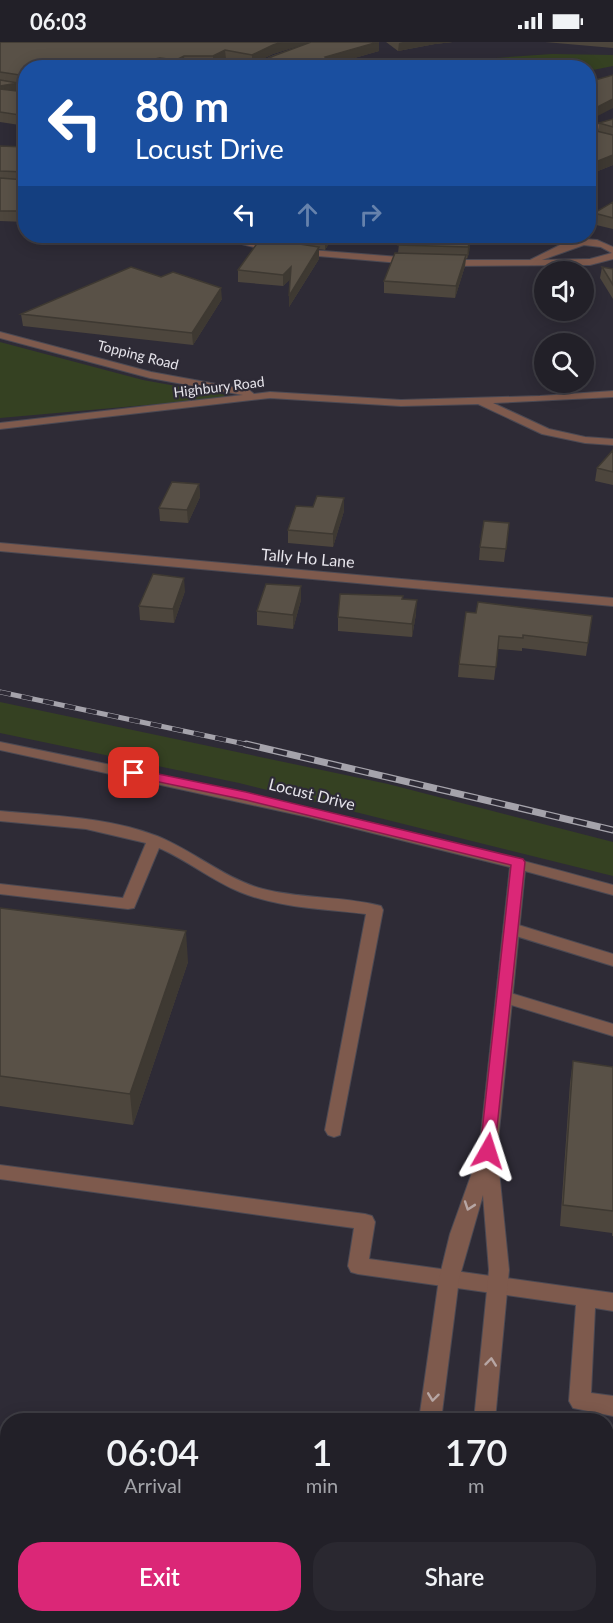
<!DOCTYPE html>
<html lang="en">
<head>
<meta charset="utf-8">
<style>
  body { margin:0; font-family:Lato,sans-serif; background:#2a2830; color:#f1f3f6; height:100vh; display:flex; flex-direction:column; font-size:22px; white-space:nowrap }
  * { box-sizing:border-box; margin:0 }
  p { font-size:20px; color:#a2a3a8 }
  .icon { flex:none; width:33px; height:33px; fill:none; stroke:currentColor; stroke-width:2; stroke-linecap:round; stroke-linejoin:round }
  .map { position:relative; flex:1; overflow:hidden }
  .details { position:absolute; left:0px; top:1371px; width:614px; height:210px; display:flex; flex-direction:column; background:#222028; border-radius:24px 24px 0 0; box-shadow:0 3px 15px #0003,0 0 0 2px #3f3e45 }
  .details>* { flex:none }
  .banner { position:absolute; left:18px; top:18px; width:578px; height:183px; border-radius:24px; box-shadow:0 3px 15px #0003,0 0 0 2px #3f3e45; background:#1a4fa0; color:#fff; overflow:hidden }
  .buttons { position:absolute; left:534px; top:219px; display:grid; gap:12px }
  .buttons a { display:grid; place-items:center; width:60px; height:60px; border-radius:50%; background:#222028; box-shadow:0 3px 15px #0003,0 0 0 2px #3f3e45; font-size:30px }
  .pin { position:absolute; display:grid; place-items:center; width:51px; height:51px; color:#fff; margin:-26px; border-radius:12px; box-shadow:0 3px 9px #0006 }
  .me { position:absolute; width:66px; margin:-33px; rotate:6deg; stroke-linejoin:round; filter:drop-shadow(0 0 4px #0008) }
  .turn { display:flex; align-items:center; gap:21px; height:126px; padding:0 18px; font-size:27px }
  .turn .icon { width:78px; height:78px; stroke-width:2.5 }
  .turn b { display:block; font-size:42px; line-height:51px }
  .lanes { display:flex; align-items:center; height:57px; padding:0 18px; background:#0003; justify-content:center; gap:30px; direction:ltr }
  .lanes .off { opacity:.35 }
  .eta { display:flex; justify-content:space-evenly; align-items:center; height:102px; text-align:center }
  .eta b { font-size:36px; font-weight:600; line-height:42px }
  .cta { display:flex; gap:12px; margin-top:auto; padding:12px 18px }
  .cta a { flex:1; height:69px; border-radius:24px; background:#db2777; color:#fff; font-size:24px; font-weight:600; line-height:69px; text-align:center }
  .cta a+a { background:#2a2830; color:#f1f3f6 }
  .status { display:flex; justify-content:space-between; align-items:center; height:42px; padding:0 30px; background:#222028; direction:ltr }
  .status svg { height:16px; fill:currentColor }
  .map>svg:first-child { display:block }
</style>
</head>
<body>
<div class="status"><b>06:03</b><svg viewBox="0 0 49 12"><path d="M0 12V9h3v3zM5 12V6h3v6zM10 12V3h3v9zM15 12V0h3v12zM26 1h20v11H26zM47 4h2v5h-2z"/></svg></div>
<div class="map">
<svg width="613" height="1581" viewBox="0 0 613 1581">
  <rect width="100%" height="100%" fill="#2e2b36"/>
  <!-- green -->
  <path fill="#354122" d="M552,12L613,13V24L588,29V26L428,25L453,19Z
    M0,300L143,338L237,355L0,376Z
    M0,660L388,742L613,800V834L239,741L0,691Z"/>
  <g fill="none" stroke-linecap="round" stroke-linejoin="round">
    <!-- lane casing -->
    <g stroke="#4b4953" stroke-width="2">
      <path id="lane" d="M0,769C52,774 108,775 157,794C194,809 225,837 263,847C302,857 343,854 381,864L383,868L340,1093L334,1095L328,1093L325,1088L366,872C324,867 279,866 240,850C211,838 187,818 159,806L134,866L128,867L0,852V842L123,856L146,801L86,787L0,779Z
        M512,881L613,912V924L506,891L504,887L506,883Z
        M504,949L613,982V994L498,959L496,955L498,951Z
        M0,1123L365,1172L372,1174L375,1180L369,1217L613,1251V1269L595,1266L591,1351L613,1354V1374L573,1366L569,1359L576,1263L358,1232L351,1230L348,1224L354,1186L0,1137Z
        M8,1550V1574H15L13,1581H0V1553Z"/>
    </g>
    <!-- street casing -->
    <g stroke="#4b4953" stroke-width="2">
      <path id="street" d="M319,0H329L259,26H249L274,14Z
        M0,41L26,45V49L0,45Z
        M613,78V82L588,90V86Z
        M209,194H223L279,207L275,210Z
        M584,197L597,198L613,205V217L590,223L445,224L441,221L445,218H530L560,203ZM584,203L601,205L612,211L590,217L542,218Z
        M298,207L412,216L416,219L412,222L295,212L294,210Z
        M0,290L151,330L249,348L254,352L270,350L401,358L540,354L613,349V355L493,361L549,387L585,395L613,397V403L585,401L542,392L478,362L401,364L270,356L0,387V381L243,353L150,336L0,296Z
        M0,501L613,556V564L0,509Z
        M0,700C206,742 411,787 613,843V853L525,829L497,1109L509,1228L495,1378H474L489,1228L483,1153L459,1237L441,1378H419L439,1237L450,1192L479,1111L510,825L308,775L0,708Z"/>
    </g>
    <!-- primary casing -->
    <g stroke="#4b4953" stroke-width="2">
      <path id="primary" d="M0,1394L8,1395V1415L0,1414Z
        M606,1497L613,1498V1535H606Z
        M0,1505L8,1506V1528L0,1527Z
        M329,1574H394L397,1581H332Z
        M427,1574H451L448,1581H424Z"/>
    </g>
    <!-- lane -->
    <use href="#lane" fill="#7e5a4d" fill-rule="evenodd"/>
    <!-- street -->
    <use href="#street" fill="#7e5a4d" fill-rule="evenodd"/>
    <!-- primary -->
    <use href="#primary" fill="#cd856a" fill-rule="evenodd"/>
    <!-- rail-far1 casing -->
    <g stroke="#a5a3ab" stroke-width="5">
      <path id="rail-far1" d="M0,650L254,704"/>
    </g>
    <!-- rail casing -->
    <g stroke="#a5a3ab" stroke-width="7">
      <path id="rail" d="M246,702L613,788"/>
    </g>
    <!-- rail-far1 -->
    <use href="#rail-far1" stroke="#2e2b36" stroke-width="4" stroke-dasharray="11" stroke-linecap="butt"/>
    <!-- rail -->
    <use href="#rail" stroke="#2e2b36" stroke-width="4.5" stroke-dasharray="14" stroke-linecap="butt"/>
  </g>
  <!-- wall -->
  <path fill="#4d463d" d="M0,0H379V9L330,23V26L268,25V16L310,0L273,12L252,22L226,17L213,23L185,24L180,26H26V43L18,41L19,49L26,50V84L0,80Z
    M386,0H453L435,2L398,9Z
    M545,0H613V6Z
    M613,77V123L588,133V87L598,89L599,81Z
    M0,104L26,105V180L0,179Z
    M613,160V187L592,182L594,171Z
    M267,194H438L470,200L469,211L467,217L466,216L465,224L455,256L384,251V239L398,211L399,202L331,198L325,208L319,207V217L289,265L290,237L283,244L238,240V228L267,197Z
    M602,225L613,227V257L600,236Z
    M222,257L193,303L23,284L21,272Z
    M613,408V443L595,439L597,426Z
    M199,442L200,455L188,481L160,479L159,466Z
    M344,456V469L333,505L288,501V488L313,465Z
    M509,481L504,520L479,518L480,505Z
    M185,549L174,581L140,578L139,564Z
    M403,557L416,572L412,595L338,589V575Z
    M301,558L293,587L257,583V569Z
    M476,571L592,574L586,614L522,606V609L498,607L494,638L458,635L459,622Z
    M0,866L188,920L133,1083L0,1064Z
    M573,1019L613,1025V1194H612V1191L560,1184L570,1041Z"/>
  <!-- shaded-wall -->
  <path fill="#3e3932" d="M282,0H311L273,12L252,22V13L273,3Z
    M379,0V9L330,23V26H319L325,15Z
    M403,0H453L435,2L398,9L399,1Z
    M225,8L226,17L213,23V14Z
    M184,14L185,24L180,26H176V18Z
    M160,16V26H106Z
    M18,41L19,50L0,53V44Z
    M613,57V66L588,79V70Z
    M613,113V123L588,133V123Z
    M327,194H331V198L325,208V196Z
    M470,200L469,211L467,217L468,205Z
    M319,205V217L289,265V254Z
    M466,213L465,224L455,256L456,244Z
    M291,225L292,236L283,244V233Z
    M221,246L222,257L193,303L192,291Z
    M199,442L200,455L188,481L187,468Z
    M344,456V469L333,505V492Z
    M184,536L185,549L174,581L173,567Z
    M301,544V558L293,587V573Z
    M417,558L416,572L412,595V582Z
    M186,889L188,920L133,1083L130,1052Z"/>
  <!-- building -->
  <path fill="#595147" stroke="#3e3932" stroke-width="1.5" d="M0,0H282L273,3L252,13L225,8L213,14H184L176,18L160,16L106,26H26V34L0,30Z
    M311,0H378L325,15L330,20L319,26H280L283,18L268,16Z
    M613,33V57L588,70V40Z
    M0,38L18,41L0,44Z
    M0,47L26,50V74L0,70Z
    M613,77V85L599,81Z
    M588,87L613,93V113L588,123Z
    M0,104L26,105V130L0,129Z
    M26,135V169H0V136L25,138Z
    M613,160V176L594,171Z
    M303,194H327L325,196Z
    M402,194H438L470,200L468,205L398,203Z
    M261,196L319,205L289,254L291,225L283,233L238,228Z
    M395,211L466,213L456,244L384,239Z
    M131,225L161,235L173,230L221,246L192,291L21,272Z
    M602,225L613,227V243Z
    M613,408V430L597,426Z
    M172,440L199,442L187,468L159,466Z
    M317,454L344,456L333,492L288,488L296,464L313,465Z
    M484,479L509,481L506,507L480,505Z
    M153,532L184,536L173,567L139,564Z
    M266,542L301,544L293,573L257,569Z
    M340,552L403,554L402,557L417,558L412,582L338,575Z
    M478,560L592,574L588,601L523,593V596L499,594L496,625L459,622L466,570L476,571Z
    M0,866L186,889L130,1052L0,1034Z
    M573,1019L613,1025V1169L563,1163Z"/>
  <!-- one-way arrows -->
  <defs><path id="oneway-chevron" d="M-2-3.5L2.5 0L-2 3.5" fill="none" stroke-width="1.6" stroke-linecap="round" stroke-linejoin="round" transform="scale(1.5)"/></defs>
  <g stroke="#b7a6a4">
    <use href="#oneway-chevron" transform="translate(469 1164) rotate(109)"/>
    <use href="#oneway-chevron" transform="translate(491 1320) rotate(-84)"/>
    <use href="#oneway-chevron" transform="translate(433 1355) rotate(97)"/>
  </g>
  <!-- route -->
  <path fill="#db2777" stroke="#8e194d" stroke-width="1.5" d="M134,727L246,750L523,817L525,820L494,1114H482L480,1109L511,823L246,758L130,734V729Z"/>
  <g text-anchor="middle" stroke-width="4.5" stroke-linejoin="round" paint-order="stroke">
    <!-- far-street labels -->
    <g font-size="14" fill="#e6e4eb" stroke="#2e2b36">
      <text transform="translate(138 313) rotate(14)" y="5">Topping Road</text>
      <text transform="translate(219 345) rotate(-7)" y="5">Highbury Road</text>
    </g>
    <!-- street labels -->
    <g font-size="16" fill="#e6e4eb" stroke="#2e2b36">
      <text transform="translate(308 516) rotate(5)" y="6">Tally Ho Lane</text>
      <text transform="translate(312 752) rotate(14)" y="6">Locust Drive</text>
    </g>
  </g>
</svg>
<div class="buttons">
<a><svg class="icon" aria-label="sound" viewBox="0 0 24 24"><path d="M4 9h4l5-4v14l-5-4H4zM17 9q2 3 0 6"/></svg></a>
<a><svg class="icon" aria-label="search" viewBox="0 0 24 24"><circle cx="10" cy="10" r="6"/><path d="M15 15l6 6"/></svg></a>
</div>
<div class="pin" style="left:134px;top:731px;background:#d93025"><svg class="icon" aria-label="arrive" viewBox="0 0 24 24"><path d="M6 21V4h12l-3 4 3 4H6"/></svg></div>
<svg class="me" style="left:488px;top:1109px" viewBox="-20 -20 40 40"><path d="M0-17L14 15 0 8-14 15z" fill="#db2777" stroke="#fff" stroke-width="4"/></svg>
<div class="banner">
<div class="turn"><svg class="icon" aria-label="left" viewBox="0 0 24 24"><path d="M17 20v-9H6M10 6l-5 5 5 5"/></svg><div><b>80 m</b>Locust Drive</div></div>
<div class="lanes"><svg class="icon" aria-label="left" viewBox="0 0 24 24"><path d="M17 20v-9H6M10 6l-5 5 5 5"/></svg><svg class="icon off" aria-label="ahead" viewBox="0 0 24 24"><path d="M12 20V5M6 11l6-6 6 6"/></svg><svg class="icon off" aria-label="right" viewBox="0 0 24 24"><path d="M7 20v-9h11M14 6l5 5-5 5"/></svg></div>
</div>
<section class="details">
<div class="eta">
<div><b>06:04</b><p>Arrival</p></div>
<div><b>1</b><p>min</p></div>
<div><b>170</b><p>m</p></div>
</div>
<div class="cta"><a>Exit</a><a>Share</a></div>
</section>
</div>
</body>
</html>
